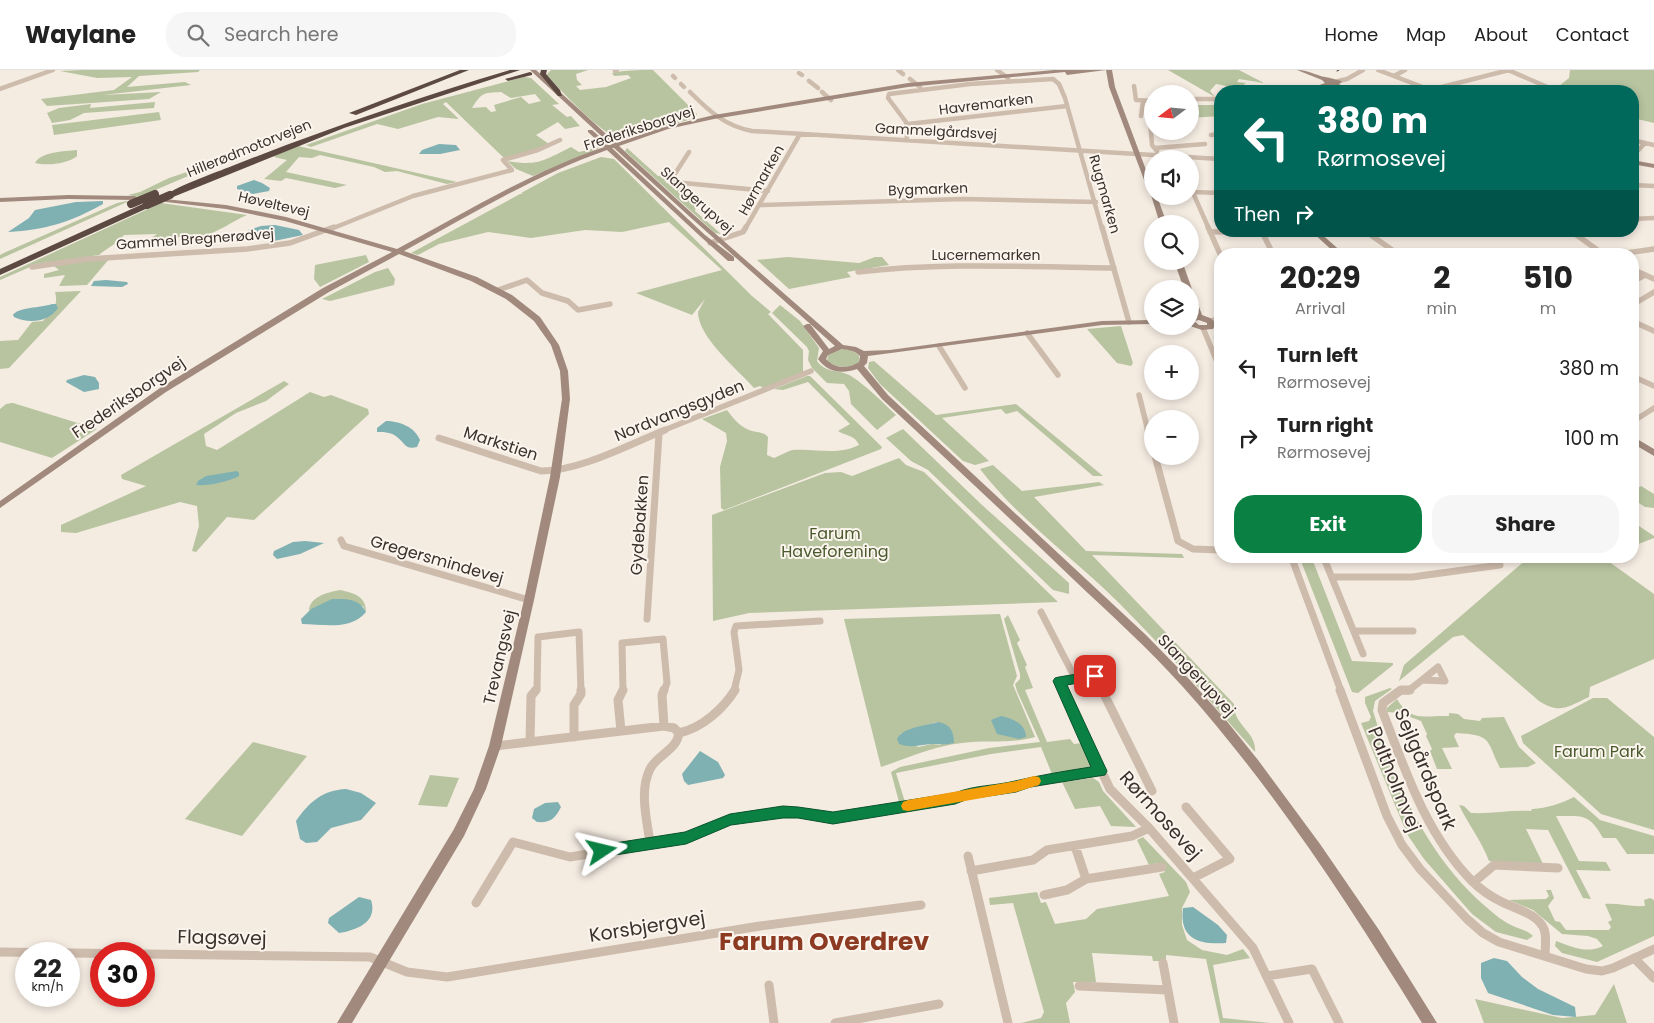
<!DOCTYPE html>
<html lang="en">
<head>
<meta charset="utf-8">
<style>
  body { margin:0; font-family:Poppins,sans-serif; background:#f6f6f6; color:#222; height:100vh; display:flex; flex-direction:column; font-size:19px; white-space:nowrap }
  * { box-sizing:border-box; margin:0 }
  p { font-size:16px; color:#767676 }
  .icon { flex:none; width:28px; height:28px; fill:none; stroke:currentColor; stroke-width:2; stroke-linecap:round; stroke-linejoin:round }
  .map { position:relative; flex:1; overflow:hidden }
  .sheet { position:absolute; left:1214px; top:178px; width:425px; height:315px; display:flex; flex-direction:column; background:#fff; border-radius:20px; box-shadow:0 2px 8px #0003 }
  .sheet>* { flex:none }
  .guide { position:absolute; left:1214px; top:15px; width:425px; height:152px; border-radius:20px; box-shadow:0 2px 8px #0003; background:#00695c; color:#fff; overflow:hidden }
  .needle { width:32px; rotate:254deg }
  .controls { position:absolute; left:1144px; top:15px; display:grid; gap:10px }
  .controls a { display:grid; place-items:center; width:55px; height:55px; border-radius:50%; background:#fff; box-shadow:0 2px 8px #0003; font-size:25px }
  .speed { position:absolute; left:15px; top:872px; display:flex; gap:10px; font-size:25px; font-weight:700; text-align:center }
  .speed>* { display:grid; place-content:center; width:65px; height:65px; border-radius:50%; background:#fff; box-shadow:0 2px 8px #0003; line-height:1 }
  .speed small { font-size:12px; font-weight:400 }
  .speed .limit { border:8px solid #d22; background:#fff; color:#111 }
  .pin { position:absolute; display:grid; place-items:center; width:42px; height:42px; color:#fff; margin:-21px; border-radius:10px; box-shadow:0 2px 8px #0006 }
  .me { position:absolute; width:55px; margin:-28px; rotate:80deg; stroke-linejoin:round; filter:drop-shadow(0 0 4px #0008) }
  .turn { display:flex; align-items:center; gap:18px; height:105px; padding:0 20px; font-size:22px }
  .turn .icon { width:65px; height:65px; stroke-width:2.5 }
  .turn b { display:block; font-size:35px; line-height:42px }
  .then { display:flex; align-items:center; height:48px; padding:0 20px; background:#0003; gap:10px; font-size:19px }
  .eta { display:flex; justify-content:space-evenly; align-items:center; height:85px; text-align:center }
  .eta b { font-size:30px; font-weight:700; line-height:35px }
  .action { display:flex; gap:10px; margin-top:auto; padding:10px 20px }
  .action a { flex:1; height:58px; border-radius:20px; background:#0b8043; color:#fff; font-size:20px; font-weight:700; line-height:58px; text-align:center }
  .action a+a { background:#f6f6f6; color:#222 }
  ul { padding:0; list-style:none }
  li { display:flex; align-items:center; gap:15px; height:70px; padding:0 20px }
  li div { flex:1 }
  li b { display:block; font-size:19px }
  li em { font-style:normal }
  header { display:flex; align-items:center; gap:30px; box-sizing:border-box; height:70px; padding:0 25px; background:#fff; border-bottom:1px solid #e0e0e0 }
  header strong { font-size:24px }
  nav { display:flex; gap:28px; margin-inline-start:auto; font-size:18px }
  .search { width:350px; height:45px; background:#f6f6f6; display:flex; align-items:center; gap:12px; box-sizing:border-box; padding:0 18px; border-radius:20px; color:#767676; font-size:19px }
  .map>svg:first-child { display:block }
</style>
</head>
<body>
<header>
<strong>Waylane</strong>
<div class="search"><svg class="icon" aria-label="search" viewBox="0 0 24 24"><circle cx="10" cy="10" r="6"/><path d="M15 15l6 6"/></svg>Search here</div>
<nav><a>Home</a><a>Map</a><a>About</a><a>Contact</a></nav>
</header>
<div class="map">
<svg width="1654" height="953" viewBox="0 0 1654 953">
  <rect width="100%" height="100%" fill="#f4ebe1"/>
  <!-- green -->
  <path fill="#b8c4a0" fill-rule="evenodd" d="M83,0H200L198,2L139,6L127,17L185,12L191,15L103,25L161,22L149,29L47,36L41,29L114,20L132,7L97,8L60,1Z
    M551,0H588L576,4L577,10L582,15L576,16L580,20L606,17L631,8L628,5L614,6L612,3C625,0 639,0 653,0L697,44L695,48L622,69C604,68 560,19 546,5Z
    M1168,0H1239L1264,13L1239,9L1237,12L1246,13L1242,16L1231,17L1216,14L1210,21L1215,27Z
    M1570,0H1654V53L1633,48L1632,21H1553L1569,8Z
    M524,7L531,8L559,34L552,35L567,47L571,46L580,56L565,59L558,52L536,65L549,74L536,80L504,88L446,32L443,34L459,49L438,47L398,59L377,54L311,77L306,75L422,34ZM501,22L511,28L535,24L541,31L529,34L521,27L494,35L496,41L491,42L486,37L472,38C482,22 483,23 501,22Z
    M155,32L154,38L84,43L70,50L52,53L47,43L59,38L91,34L90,38Z
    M1190,35H1220V46L1190,48Z
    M159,42L161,50L54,65L52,55Z
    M268,72L139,127L128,125L140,122L169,108L202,97L253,75Z
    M298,76L457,112L447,114L397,101L385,102L374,97L320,85L312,88L299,87L286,102L347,115L335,118L286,108L281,111L264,109L287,90L274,87L277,84Z
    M571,77L579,82L600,77L596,80L533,106L516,99L507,91C539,96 543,91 571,77Z
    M627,78L658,106L670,104L666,113L679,115L692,129L697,130L695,141L721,164L715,163L625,81Z
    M77,80V86C68,94 46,96 35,93C41,82 64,81 77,80Z
    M601,87L614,89L752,226L771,242L768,244L803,280V302L763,318L760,316L754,318C737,299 698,267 698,242L705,229L692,245L636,223L722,200L669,152L622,162L585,160L531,168L488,162L439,174L418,185L411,183L520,124H523L521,123L558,103Z
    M127,131V132L0,189V185L6,182L117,133Z
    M161,133L247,145C232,151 218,163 202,166L198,164L155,171L151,168L157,164L124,165C116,175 108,177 99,185L37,194L0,210V207Z
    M366,185L369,192L320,217L314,209L315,195Z
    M788,187L859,193L875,187H882L889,195L847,202L851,207L789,219L757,190Z
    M110,188L87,215L59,216L65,205L44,208V204L59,200L54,196Z
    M388,198L395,209L394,215L330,231L322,229L375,202Z
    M81,221L9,298L0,299V271L18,270L32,252L43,251C52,241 59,236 55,222Z
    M780,235L800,251L819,278L817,291C826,304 840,299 851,306C868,317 882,332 896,345L877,360L851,334L849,321L844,314L827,313L812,298L808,290L809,281L807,277L772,243Z
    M1121,256L1133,293L1131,296L1117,293L1087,259Z
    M843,279L850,280L859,285V292C848,299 839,298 827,292L828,284Z
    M874,291L936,345L1016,334L1103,406H1093L1017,341L1006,344L1001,339L942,348L989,391L975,395L963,391L880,314L868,298L869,292Z
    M807,306H810L882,377L881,379L724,440L721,438L720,397L727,371L726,363L702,349L727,340C733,348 739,356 749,360C757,363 762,361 768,367L767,385L774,388C780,386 787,381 793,380C815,378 837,386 859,375C855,365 846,366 838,361L850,354L808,312L783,320L774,319Z
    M284,311L289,314L266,331L236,343L204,364L206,376L217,380L310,322L324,327L331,325L368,339L369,344L254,450L227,447L196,482L192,481L199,456L197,436L180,432L76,463L61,462V455L146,416L122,409L121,405Z
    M12,333H13L97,359L52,388L0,372V339L6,334Z
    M903,359L982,435L1069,513V524L1053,520L928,400L911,391L886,368Z
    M899,388L906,395L924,402L1058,532L749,543L713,551L712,445L825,403L841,402L852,406Z
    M993,395L1022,421L1099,412L1104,415L1034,427L1086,481L1182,484L1184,488L1092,485L1234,634C1233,655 1257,662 1255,682C1211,632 1167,581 1119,533C1074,488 1019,450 980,399Z
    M1641,416L1654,424V438L1645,437L1633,429V421Z
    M1633,452L1654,466V468L1633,476Z
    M1299,486H1311L1352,591L1393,593V595L1358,623L1352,622Z
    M1553,486H1601L1654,524V589L1590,617L1589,627C1569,636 1560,645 1539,631L1463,565L1453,567L1399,611L1404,595L1527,489L1531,491V493Z
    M340,520C354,523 366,526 366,542L363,536L311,539L309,541C309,527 328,522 340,520Z
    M1000,544L1017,606L1013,615L1035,667C1011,674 987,670 962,673C934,676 908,688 881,697L844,549ZM937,652L941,675L932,674L918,677L900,664Z
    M1008,545L1020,570L1017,573L1027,595L1025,597L1033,618L1025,620L1047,672L1070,669L1074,674L1082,673L1091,696L1088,700L1052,704L1041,677L991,684L896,703L905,732H899L891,702L900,697L989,678L1040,672L1017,621L1015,614L1020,609V604L1004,549Z
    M1390,618L1392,619L1375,631L1373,641C1395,713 1427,786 1485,836C1492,842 1501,850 1509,854C1518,859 1525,859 1533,866L1527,870L1496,862L1472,844L1424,789L1407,764L1361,653L1369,651L1371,647L1365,633V627Z
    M1593,628H1607L1654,667V760L1601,744L1523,673L1521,666Z
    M1397,629C1411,653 1426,645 1449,646V643L1458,644L1464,649L1480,651L1482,648L1504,647L1519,677L1536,693L1528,697L1500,698C1486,670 1493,665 1456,663L1454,666L1459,677L1442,678L1452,699H1437L1430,681L1432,679L1426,666L1427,664L1421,651L1405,645L1403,643L1387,642V638Z
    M253,672L307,686L242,766L185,749Z
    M430,705L459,708L447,737L418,735Z
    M1093,708L1099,712L1103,721L1136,757L1111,756L1100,736L1075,739L1062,712Z
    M1574,727L1600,750L1654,766V784H1627L1616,768H1603C1589,743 1583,746 1556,746L1579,791L1606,792L1611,801L1576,800L1591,829L1583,828L1548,760L1526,759L1543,794L1489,791C1481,770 1468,754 1459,735L1464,736L1471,743C1491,744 1510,740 1531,741L1532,739C1548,738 1560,734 1574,727Z
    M1143,767L1186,812L1190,822L1182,838V855L1187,870L1202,880L1227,885L1243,879L1250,888L1213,895L1223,948L1270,953H1220L1206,889L1166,885V891H1153L1152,886L1092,883L1096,912H1073L1075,922L1066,933L1070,953H1021L1041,948L1044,942L1013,833L990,835L989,828L1037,822L1041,833L1046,832L1055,854L1086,849L1097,839L1169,826L1159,804L1165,802L1159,793L1149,795L1137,770Z
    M1546,820H1551L1554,828L1548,836L1555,851L1560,852L1566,860H1609L1611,857L1608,852L1612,850L1605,834C1619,833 1630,837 1645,836L1644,830L1650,828L1654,830V866L1597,892L1562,883L1555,876L1556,871C1572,877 1587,884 1603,876L1597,869L1588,866L1562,864L1533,840L1509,830L1546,829L1549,826Z
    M1614,914L1627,953H1484L1475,929L1562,948L1595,945Z"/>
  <!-- water -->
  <path fill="#7fb0b2" d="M439,74L456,75L460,80L440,84H419L422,80Z
    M254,110L262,113L270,118L269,121L253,124L237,119V116Z
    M103,131V134C71,152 46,160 8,162L29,148L35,140L76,132Z
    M275,155L299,160L303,165L274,171L268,166L252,163L248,160L261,156Z
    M106,210L127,212L128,214L122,217L91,216L94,211Z
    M52,234H56L58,238C49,252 29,254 14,247L13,245C18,237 41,238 52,234Z
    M84,305L95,307L99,313V319L84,322L66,312L67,310Z
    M386,351C399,351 415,357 420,370L417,377C405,380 405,373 397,367C391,362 384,362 377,362V358Z
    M237,401L239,403V406C227,412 209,416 196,415L198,411L206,406Z
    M305,471L324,473L300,484L277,489L273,485L274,481L293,472Z
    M332,529C346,529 359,528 366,542C350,561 324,554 302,554L301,549L311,539Z
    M1001,646C1012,648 1026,654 1026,667L1019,669L997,664L991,650Z
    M938,652C950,654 954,661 954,673C947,675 942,674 935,674C922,674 912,679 899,674L897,669C903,657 925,656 938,652Z
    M700,681L718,692L725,705L723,708L688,715L684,711L682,704Z
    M346,719L361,723L376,733L361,750L331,758L317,772L306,773L300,769L296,751C309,732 323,720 346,719Z
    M558,732L561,737C555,749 550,753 537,752L532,748L534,739L545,733Z
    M359,827L371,830C378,852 357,860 339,863L328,853L329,848Z
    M1193,837L1218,855L1227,865L1226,873C1199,875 1179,869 1183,838Z
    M1494,888L1507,891L1522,907L1538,919L1575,937L1576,947L1553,945L1488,923L1481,908V893Z"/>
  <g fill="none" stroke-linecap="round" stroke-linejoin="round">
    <!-- street-far3 -->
    <path stroke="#cdbbac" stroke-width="4.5" d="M898,0L903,4
      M997,0L1008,8
      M1378,0L1433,21
      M1508,0L1552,19
      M615,1L617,0
      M799,3L802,5
      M673,6L675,8
      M1394,6L1405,0
      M910,9L920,17
      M809,11L818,18
      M1338,11L1347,9L1363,0
      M681,14L684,17
      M1134,16L1136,30L1152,31
      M0,19L53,0
      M1430,20L1509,0
      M690,22C709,41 725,56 752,61L1220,89
      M822,22L831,30
      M1190,29H1220
      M1141,46L1143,31
      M1150,51L1152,75L1157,81
      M908,54L1067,36
      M1211,65L1220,64
      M907,70L906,52L888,28L889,24L970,14L1053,9L1059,14L1065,28L1102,159
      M1632,70L1654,75
      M1155,78L1205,74
      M689,82L671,110L673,112L768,121
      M1632,87L1645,73
      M1632,115L1654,116
      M1190,116L1209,159
      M1193,122L1220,123
      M760,135L964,129L1096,132
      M1632,149L1654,148
      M331,159L413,126L512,100L503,90L538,80L560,70
      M745,159L800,64"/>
    <!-- street-far2 -->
    <path stroke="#cdbbac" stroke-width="5.5" d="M1102,157L1129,252
      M1208,157L1220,184
      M1365,161L1398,184
      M1571,161L1603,184
      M1210,162L1305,161
      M1262,162L1273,184
      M710,173L743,162L746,157
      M1620,184L1654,179
      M32,197L88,189L247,179L290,173L334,157
      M1632,199L1654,209
      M858,202C943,192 1029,197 1114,198
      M1632,212L1645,205
      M498,220L527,210L542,223L568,231L578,240L610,234
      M1639,231L1654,222
      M1210,251L1220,249
      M1632,251L1654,261
      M1203,258L1220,299
      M1027,263L1058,305
      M939,276L965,318
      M1632,306L1654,316
      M1139,325L1148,361
      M1632,352L1654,338
      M662,361L811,301"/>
    <!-- street-far1 -->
    <path stroke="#cdbbac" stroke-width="7" d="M1148,360L1152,376
      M439,368L541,401C580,401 628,375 665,360
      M1155,386L1178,471L1193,479L1220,480
      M341,470L344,476L529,530
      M1291,486L1341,621
      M1323,486L1363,584
      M1332,507H1412L1500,495
      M1041,542L1075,608L1059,611L1064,621
      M647,549L659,364
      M1354,561H1413
      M1438,597L1445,611L1422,610Z
      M1075,608L1095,606L1102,621
      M535,621L537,619L538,567L579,562L581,621
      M623,621L622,573L663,569L667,613L664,621
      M734,621L739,600L734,562L736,556L820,551
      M1400,621H1407
      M1408,621L1422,610"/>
    <!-- street -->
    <path stroke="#cdbbac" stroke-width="9" d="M1063,620L1110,719L1149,758L1253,878L1289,953
      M1102,620L1152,721
      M1340,620L1387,746L1402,775L1420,799L1467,849L1483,863L1499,872L1586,899L1602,901L1613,898L1654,879
      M1410,620H1401L1383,633L1382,640C1405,700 1426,764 1472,811C1480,819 1490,826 1500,831C1515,839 1537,843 1544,859C1547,867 1545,878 1545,886
      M664,656L662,625L664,620
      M621,661L618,630L623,620
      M679,663C702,658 723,639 735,620
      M574,667V635L581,624V620
      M530,672L531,626L536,620
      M495,676L664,656L674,658L679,663
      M1186,737L1230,789L1193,808
      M650,773C647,750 639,721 650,699C657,685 677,680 679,663
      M1075,776L1086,809
      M968,786L1008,953
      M971,801L1033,790L1047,780L1132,766L1149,758
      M1474,812L1494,795L1558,798
      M1044,825L1067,820L1086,809L1162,797
      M476,833L513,772L570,787L686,768L730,750L783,742H797L833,748L1100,701
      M0,882L370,887L407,902L447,907L760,856L921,835
      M1634,888L1654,908
      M1163,893L1174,953
      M1267,906L1312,899L1339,953
      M769,915L774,953
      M1079,916L1168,920
      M835,953L939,934"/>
    <!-- secondary -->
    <path fill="#a18a7d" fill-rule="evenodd" d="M530,0H536L616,73L664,57L714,45L908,13L1054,0H1112L1115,17L1152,116V126H1157L1167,154H1160L1151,125L1149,123L1109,17L1106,0L1067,5L1065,2L908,17L714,49L668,59L619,76L694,145L843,275L856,277L864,281L890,280L1102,251L1152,250V254L1102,255L868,286L867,293L864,296L888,325L1146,565L1190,610L1225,649L1258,690L1320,774L1379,860L1437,953H1422C1350,836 1275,720 1183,617C1149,579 1110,544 1073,509C1010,448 946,389 882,329L857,299C842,304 828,303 818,289L823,281L803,256L807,254H810L829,279L835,276L690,147L614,78H612L705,165L734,187V191H728L701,167L607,80C536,105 470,145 404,181L477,207L512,225L540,247L559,275L568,301L570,329L560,407L534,530L501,676L486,719L464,766L352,953H337L454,759L474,719L489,676L524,530L550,407L562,329L560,301L551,275L534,251L506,229L471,211L399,184L329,222L166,322L0,438V431L160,318L323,218L392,182L285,151L226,139L166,132L164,131V129L226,135L286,147L397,179C464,143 531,102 604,77L588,62V60H592L609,75H611ZM842,279C849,280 855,281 860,286L859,292C848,299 835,299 826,289L828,285Z
      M1297,0C1308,0 1315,5 1325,7C1331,8 1335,9 1341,11L1342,12L1339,14L1351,21C1342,22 1336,14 1328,15C1319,17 1312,21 1303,21L1325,13L1322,10Z
      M1632,90L1654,94V98L1632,94Z
      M68,125L135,126L138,128L135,130L68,129L0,132V128Z
      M1311,161H1318L1344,184H1336Z
      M1174,191H1182L1192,219L1190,221L1194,223L1202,245L1210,248L1216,253L1213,259L1202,260L1190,256V247L1195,245L1190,233V219H1184ZM1199,250L1207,253V255H1199L1194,251Z
      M1632,366L1654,379V386L1632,373Z"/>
    <!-- highway -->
    <path fill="#5c4a42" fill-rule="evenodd" d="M460,0H469L356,45L349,43Z
      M510,0H520L344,58L173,127L166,125C177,116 217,102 232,96C323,60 416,28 510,0Z
      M541,0H547L546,4L560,20L562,26H558L540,4Z
      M530,2L532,3V5L508,11L505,9Z
      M147,132L150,133V137L0,205V199Z"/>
    <!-- tram -->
    <path stroke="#3b302b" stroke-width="1" d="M1337,1L1339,0"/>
    <!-- highway-bridge -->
    <path stroke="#5c4a42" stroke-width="8" d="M131,134L155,124
      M147,135L170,125"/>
  </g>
  <!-- route -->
  <path fill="#0b8043" stroke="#07532c" d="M1095,601L1100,603L1102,606L1100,609L1067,615L1107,701L1105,705L1030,717L1016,722L968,729L955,734L833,754L798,748H783L731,755L686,774L602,787L597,785L595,781L597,777L602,775L685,762L730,744L783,736L798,737L833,742L955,723C974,715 995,716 1015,711C1041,705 1065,701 1091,697L1053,611L1055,608L1059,607Z"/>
  <!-- slow -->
  <path fill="#f59e0b" d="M1034,706L1039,707L1041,711L1039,715L1016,722L908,741L903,740L901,736L903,732L908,730L1016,711Z"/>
  <g text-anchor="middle" stroke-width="4" stroke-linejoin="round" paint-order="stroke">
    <!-- far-street labels -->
    <g font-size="14" fill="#3b302b" stroke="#fbf5ee">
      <text transform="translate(986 34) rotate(-7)" y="5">Havremarken</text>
      <text transform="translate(639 58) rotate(-18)" y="5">Frederiksborgvej</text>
      <text transform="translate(936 61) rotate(3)" y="5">Gammelgårdsvej</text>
      <text transform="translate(249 78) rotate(-22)" y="5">Hillerødmotorvejen</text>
      <text transform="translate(761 110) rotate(-61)" y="5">Hørmarken</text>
      <text transform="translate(928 119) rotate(-2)" y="5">Bygmarken</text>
      <text transform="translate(1105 124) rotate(74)" y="5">Rugmarken</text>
      <text transform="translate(697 130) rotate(42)" y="5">Slangerupvej</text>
      <text transform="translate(274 134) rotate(13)" y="5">Høveltevej</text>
      <text transform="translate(195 169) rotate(-4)" y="5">Gammel Bregnerødvej</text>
      <text x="986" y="190">Lucernemarken</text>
    </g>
    <!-- street labels -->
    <g font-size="16" fill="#3b302b" stroke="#fbf5ee">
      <text transform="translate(128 327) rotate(-34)" y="6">Frederiksborgvej</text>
      <text transform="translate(679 340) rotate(-22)" y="6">Nordvangsgyden</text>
      <text transform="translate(501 373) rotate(18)" y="6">Markstien</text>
      <text transform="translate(639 455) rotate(-86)" y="6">Gydebakken</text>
      <text transform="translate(437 489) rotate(16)" y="6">Gregersmindevej</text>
      <text transform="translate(499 587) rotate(-77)" y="6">Trevangsvej</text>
      <text transform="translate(1197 605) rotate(47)" y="6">Slangerupvej</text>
    </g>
    <!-- park labels -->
    <g font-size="16" fill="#4a5a2e" stroke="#fbf5ee">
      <text x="835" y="469">Farum<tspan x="835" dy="18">Haveforening</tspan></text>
      <text x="1599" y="687">Farum Park</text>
    </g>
    <!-- near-street labels -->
    <g font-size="19" fill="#3b302b" stroke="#fbf5ee">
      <text transform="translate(1426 699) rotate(67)" y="7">Sejlgårdspark</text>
      <text transform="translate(1395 709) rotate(68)" y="7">Paltholmvej</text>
      <text transform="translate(1161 745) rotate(48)" y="7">Rørmosevej</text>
      <text transform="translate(647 856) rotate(-9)" y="7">Korsbjergvej</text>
      <text transform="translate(222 867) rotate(1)" y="7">Flagsøvej</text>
    </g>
    <!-- near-district labels -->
    <g font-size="25" font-weight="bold" fill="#8c3b22" stroke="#fbf5ee">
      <text x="824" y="880">Farum Overdrev</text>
    </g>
  </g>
</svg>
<div class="controls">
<a><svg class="needle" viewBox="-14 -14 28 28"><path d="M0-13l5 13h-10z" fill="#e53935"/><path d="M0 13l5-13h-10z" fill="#767676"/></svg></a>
<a><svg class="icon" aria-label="sound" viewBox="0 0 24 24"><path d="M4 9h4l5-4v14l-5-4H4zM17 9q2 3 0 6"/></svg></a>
<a><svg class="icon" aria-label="search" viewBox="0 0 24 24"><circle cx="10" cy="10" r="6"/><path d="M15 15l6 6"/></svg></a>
<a><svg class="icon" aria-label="layers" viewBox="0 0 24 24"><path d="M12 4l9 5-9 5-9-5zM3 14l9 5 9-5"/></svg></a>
<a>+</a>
<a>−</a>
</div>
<div class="speed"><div>22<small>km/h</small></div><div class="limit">30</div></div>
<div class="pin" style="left:1095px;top:606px;background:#d93025"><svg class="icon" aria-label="arrive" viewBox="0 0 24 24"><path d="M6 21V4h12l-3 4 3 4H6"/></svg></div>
<svg class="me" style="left:602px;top:781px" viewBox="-20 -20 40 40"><path d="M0-17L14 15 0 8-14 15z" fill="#0b8043" stroke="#fff" stroke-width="4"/></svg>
<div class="guide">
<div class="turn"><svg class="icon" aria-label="left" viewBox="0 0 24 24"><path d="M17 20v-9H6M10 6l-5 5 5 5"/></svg><div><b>380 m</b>Rørmosevej</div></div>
<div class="then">Then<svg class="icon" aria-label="right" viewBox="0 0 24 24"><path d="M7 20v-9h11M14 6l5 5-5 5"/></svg></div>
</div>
<section class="sheet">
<div class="eta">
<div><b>20:29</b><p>Arrival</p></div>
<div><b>2</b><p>min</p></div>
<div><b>510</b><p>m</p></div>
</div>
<ul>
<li><svg class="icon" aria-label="left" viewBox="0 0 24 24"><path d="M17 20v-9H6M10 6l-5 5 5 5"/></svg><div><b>Turn left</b><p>Rørmosevej</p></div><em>380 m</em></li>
<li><svg class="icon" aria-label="right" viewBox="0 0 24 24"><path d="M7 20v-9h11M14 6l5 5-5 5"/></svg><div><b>Turn right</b><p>Rørmosevej</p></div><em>100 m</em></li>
</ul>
<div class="action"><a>Exit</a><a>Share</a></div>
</section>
</div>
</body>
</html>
